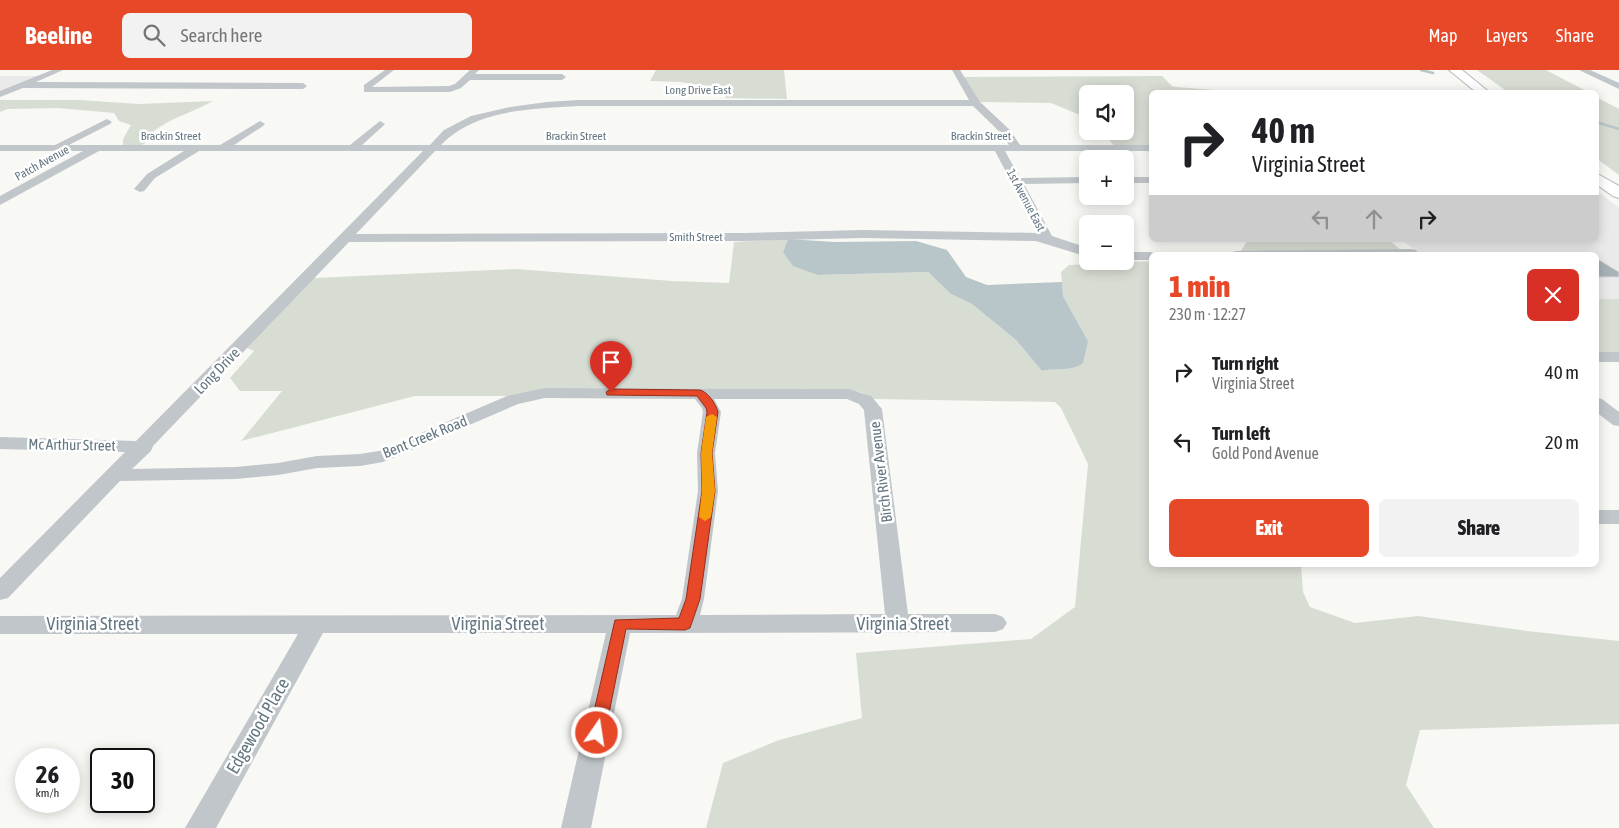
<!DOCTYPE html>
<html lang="en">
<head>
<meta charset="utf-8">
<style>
  body { margin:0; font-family:"Asap Condensed",sans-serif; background:#f2f2f2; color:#202124; height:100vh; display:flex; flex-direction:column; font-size:19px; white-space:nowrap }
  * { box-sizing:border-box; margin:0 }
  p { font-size:16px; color:#757577 }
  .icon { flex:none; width:28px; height:28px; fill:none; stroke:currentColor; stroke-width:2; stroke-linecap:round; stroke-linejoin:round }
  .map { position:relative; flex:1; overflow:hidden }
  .side { position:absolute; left:1149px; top:182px; width:450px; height:315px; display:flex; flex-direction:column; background:#fff; border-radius:8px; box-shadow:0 2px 12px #0003 }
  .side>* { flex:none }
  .guide { position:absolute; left:1149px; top:20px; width:450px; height:152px; border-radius:8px; box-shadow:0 2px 12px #0003; background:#fff; color:#202124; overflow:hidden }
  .controls { position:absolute; left:1079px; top:15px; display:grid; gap:10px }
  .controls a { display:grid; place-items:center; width:55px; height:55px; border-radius:8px; background:#fff; box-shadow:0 2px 12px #0003; font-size:25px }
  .speed { position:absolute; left:15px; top:678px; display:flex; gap:10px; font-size:25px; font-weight:700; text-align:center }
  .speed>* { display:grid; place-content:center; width:65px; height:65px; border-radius:50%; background:#fff; box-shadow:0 2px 12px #0003; line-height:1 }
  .speed small { font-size:12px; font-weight:400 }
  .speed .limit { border:2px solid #111; border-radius:8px; background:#fff; color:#111 }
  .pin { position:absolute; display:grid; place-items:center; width:42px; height:42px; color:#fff; margin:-51px -21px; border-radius:50% 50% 50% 0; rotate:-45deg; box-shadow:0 0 5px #0007 }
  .pin .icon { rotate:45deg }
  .me { position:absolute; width:55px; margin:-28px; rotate:13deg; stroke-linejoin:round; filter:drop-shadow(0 0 4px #0008) }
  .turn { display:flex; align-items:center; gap:18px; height:105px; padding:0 20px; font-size:22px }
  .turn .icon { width:65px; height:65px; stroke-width:2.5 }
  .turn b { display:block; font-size:35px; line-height:42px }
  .lanes { display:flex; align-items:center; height:48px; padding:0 20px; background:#0003; justify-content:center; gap:25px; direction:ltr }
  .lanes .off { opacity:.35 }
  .round { display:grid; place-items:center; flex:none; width:52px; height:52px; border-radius:8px; background:#f2f2f2 }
  .overview { display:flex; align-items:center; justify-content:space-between; height:85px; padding:0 20px }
  h1 { font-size:30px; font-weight:800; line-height:38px; color:#e64828 }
  .action { display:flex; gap:10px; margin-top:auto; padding:10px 20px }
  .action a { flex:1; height:58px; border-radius:8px; background:#e64828; color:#fff; font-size:20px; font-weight:800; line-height:58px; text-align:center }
  .action a+a { background:#f2f2f2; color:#202124 }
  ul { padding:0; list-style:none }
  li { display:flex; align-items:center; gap:15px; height:70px; padding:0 20px }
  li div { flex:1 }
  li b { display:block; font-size:19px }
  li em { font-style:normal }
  header { display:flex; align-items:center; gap:30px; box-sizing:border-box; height:70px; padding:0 25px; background:#e64828; color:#fff }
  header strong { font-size:24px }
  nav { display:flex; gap:28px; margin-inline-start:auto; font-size:18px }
  .search { width:350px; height:45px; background:#f2f2f2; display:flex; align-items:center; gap:12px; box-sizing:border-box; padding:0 18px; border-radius:8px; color:#757577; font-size:19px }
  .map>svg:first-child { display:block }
</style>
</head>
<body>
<header>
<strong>Beeline</strong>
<div class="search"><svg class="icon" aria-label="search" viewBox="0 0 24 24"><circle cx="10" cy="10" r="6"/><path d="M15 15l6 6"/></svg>Search here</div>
<nav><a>Map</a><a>Layers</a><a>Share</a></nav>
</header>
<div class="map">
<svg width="1619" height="758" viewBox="0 0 1619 758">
  <rect width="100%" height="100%" fill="#f8f8f5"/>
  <!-- built -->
  <path fill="#e9eae9" d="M0,6H39L0,22Z
    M1596,120L1619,138V229H1596V185H1421L1402,170H1596Z"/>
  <!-- green -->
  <path fill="#d8ddd4" d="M656,0H784L787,29L725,28L729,19L680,12L650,11Z
    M1477,0H1546L1588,22H1508Z
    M1162,6L1172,16L1176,17L1242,22H1151V76L1115,77L1102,61H1125V24H1088L1087,48L1051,33L979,32L964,7Z
    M1596,27L1619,39V105L1596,88Z
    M0,30H79L139,34L213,31C194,42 172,47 154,61C149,66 149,72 142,75C137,78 129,76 123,75V69L131,55L119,51L114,43L58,38L8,39L0,42Z
    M788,169L783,182L818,205L928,202L951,224L972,234L1016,270L1042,301L1050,299L1088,271L1063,226L1061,202L1069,195L1151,191V495H1301L1303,522L1310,537L1355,553L1418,546L1527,561L1619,571V654L1420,660L1406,715L1434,758H706L723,693L779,670L862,648L856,583L1031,569L1075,537L1088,394L1061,338L1055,332L874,329L861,322L843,319L559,318L528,322L513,326H415L241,371L282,321H240L230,308L254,281L247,278L314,208L516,199L672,211L729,213L734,172Z
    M1248,170H1389L1401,180L1240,182Z
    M1596,229H1619V283H1596Z"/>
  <!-- water -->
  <path fill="#b8c6c9" d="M788,169L835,172L916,171L947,180L966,207L987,215L1062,212L1063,226L1088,271L1083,293C1071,302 1056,297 1042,301L1016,270L972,234L951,224L928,202L818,205L793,196L783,182Z"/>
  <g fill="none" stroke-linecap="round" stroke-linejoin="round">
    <!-- stream -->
    <path stroke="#b8c6c9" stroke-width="2.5" d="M1421,0L1433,3
      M1596,52L1619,59"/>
  </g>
  <!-- building -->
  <path fill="#a8b2b7" stroke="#dadad8" d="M1596,188L1619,202V207H1596Z"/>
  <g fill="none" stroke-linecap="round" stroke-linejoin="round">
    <!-- major casing -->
    <g stroke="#b5babe" stroke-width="2">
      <path id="major" d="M1449,0H1462L1489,22H1476Z
        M1596,103L1619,116V128L1613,126L1596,114Z"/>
    </g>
    <!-- minor -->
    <path fill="#c1c6ca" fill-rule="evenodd" d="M52,0H63L36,12L303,13L307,16L303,19H268L23,18L0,27V21Z
      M385,0H394L372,17L449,16L455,14L470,0H479L475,4H562L566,7L562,10H470L461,18L450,22H364V15Z
      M952,0H960L980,32L1010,60L1020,75H1151V81H1005L1020,108L1088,107V113L1024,114L1052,166L1088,178V187L1036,171L864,168L745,171L349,172L153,376L151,381L132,399L236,397L278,393L317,386L360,384L379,381L507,326L545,318L849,319L871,326L882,339L908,544H995L1003,547L1007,553L1003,559L995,562L630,563L591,758H561L606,563H323L216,758H185L298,564H0V546L676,545L682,529L698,421L697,383L703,342L702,338L695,329L545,328L518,334L383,392L360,396L317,398L278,405L236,409L120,411L8,528L0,530V508L125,382L0,379V367L136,371L423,81H199L155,108L144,121L140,122L134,119L147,104L184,81H99L0,135V126L83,81H0V75H55L107,49L112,52L110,54L69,75H220L260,51L265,54L263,56L234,75H350L380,51L385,54L383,56L362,75H430L444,60L471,46L510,37L547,32L578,30H969ZM578,36H973L1002,64L1009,75H441C476,39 531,39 578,36ZM435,81H995L1038,163L864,160L745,163L356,164ZM714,329H847L859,334L864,340L885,544L700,545L704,529L718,421L715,383L721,342Z
      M1579,0H1590L1619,13V19Z
      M1125,107H1151V113H1125Z
      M1411,179L1416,180L1418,183L1416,185H1228L1235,181Z
      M1125,182H1151L1157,185H1151V190H1125Z
      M1596,282H1619V292H1596Z
      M1596,328L1602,329L1619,342V356L1613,355L1596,342Z
      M1596,440H1619V454H1596Z"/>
    <!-- major -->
    <use href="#major" fill="#fff" fill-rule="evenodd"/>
  </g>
  <!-- route -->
  <path fill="#e64828" stroke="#962f1a" d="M611,319L700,320C708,322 716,334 718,342L712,383L715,421L700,529L690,558L685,560L626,559L605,663L603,668L597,670L592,668L589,663L615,550L679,548L686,529L702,421L701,383L707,342L706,338L697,326L607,325L606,322Z"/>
  <!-- slow -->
  <path fill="#f59e0b" d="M712,344L717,347L712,383L715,421L711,447L705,451L699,447L702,421L701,383L706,347Z"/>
  <g text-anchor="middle" stroke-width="5" stroke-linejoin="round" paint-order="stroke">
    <!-- far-street labels -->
    <g font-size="12" fill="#637681" stroke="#fff">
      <text x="698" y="24">Long Drive East</text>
      <text x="171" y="70">Brackin Street</text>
      <text x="576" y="70">Brackin Street</text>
      <text x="981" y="70">Brackin Street</text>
      <text transform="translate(42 93) rotate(-29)" y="4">Patch Avenue</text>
      <text transform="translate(1026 130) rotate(62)" y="4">1st Avenue East</text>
      <text x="696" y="171">Smith Street</text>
    </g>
    <!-- street labels -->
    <g font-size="15" fill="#637681" stroke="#fff">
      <text transform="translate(217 301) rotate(-46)" y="5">Long Drive</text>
      <text transform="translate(425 367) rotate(-22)" y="5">Bent Creek Road</text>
      <text transform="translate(72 375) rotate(1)" y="5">Mc Arthur Street</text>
      <text transform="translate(881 402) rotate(-97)" y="5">Birch River Avenue</text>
    </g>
    <!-- near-street labels -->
    <g font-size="18" fill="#637681" stroke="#fff">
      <text x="93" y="560">Virginia Street</text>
      <text x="498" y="560">Virginia Street</text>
      <text x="903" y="560">Virginia Street</text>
      <text transform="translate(258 656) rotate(-60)" y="6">Edgewood Place</text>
    </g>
  </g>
</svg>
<div class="controls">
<a><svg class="icon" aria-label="sound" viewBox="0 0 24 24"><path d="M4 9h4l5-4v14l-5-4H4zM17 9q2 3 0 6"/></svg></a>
<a>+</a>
<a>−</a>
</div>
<div class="speed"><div>26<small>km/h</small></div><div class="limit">30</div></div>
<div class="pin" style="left:611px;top:322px;background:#d93025"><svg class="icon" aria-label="arrive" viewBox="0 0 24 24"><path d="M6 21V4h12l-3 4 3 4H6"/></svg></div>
<svg class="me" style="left:597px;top:663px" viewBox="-20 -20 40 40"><circle r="17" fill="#e64828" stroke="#fff" stroke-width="3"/><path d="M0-11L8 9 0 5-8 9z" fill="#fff"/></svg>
<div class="guide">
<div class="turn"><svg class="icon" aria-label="right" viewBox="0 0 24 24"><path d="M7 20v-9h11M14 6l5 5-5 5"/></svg><div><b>40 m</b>Virginia Street</div></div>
<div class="lanes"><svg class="icon off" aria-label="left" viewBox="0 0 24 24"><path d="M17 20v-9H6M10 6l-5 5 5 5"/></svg><svg class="icon off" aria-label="ahead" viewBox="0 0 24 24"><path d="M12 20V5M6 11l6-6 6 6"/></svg><svg class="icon" aria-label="right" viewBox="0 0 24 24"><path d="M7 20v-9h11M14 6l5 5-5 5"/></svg></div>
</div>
<section class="side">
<div class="overview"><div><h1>1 min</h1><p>230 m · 12:27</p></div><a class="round" style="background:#d93025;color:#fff"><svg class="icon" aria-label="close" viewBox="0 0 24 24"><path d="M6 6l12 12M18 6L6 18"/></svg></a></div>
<ul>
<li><svg class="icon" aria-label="right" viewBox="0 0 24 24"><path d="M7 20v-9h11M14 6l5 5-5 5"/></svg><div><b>Turn right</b><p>Virginia Street</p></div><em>40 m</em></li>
<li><svg class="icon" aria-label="left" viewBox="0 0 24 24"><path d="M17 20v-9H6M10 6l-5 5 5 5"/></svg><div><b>Turn left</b><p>Gold Pond Avenue</p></div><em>20 m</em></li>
</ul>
<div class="action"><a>Exit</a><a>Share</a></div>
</section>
</div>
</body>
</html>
